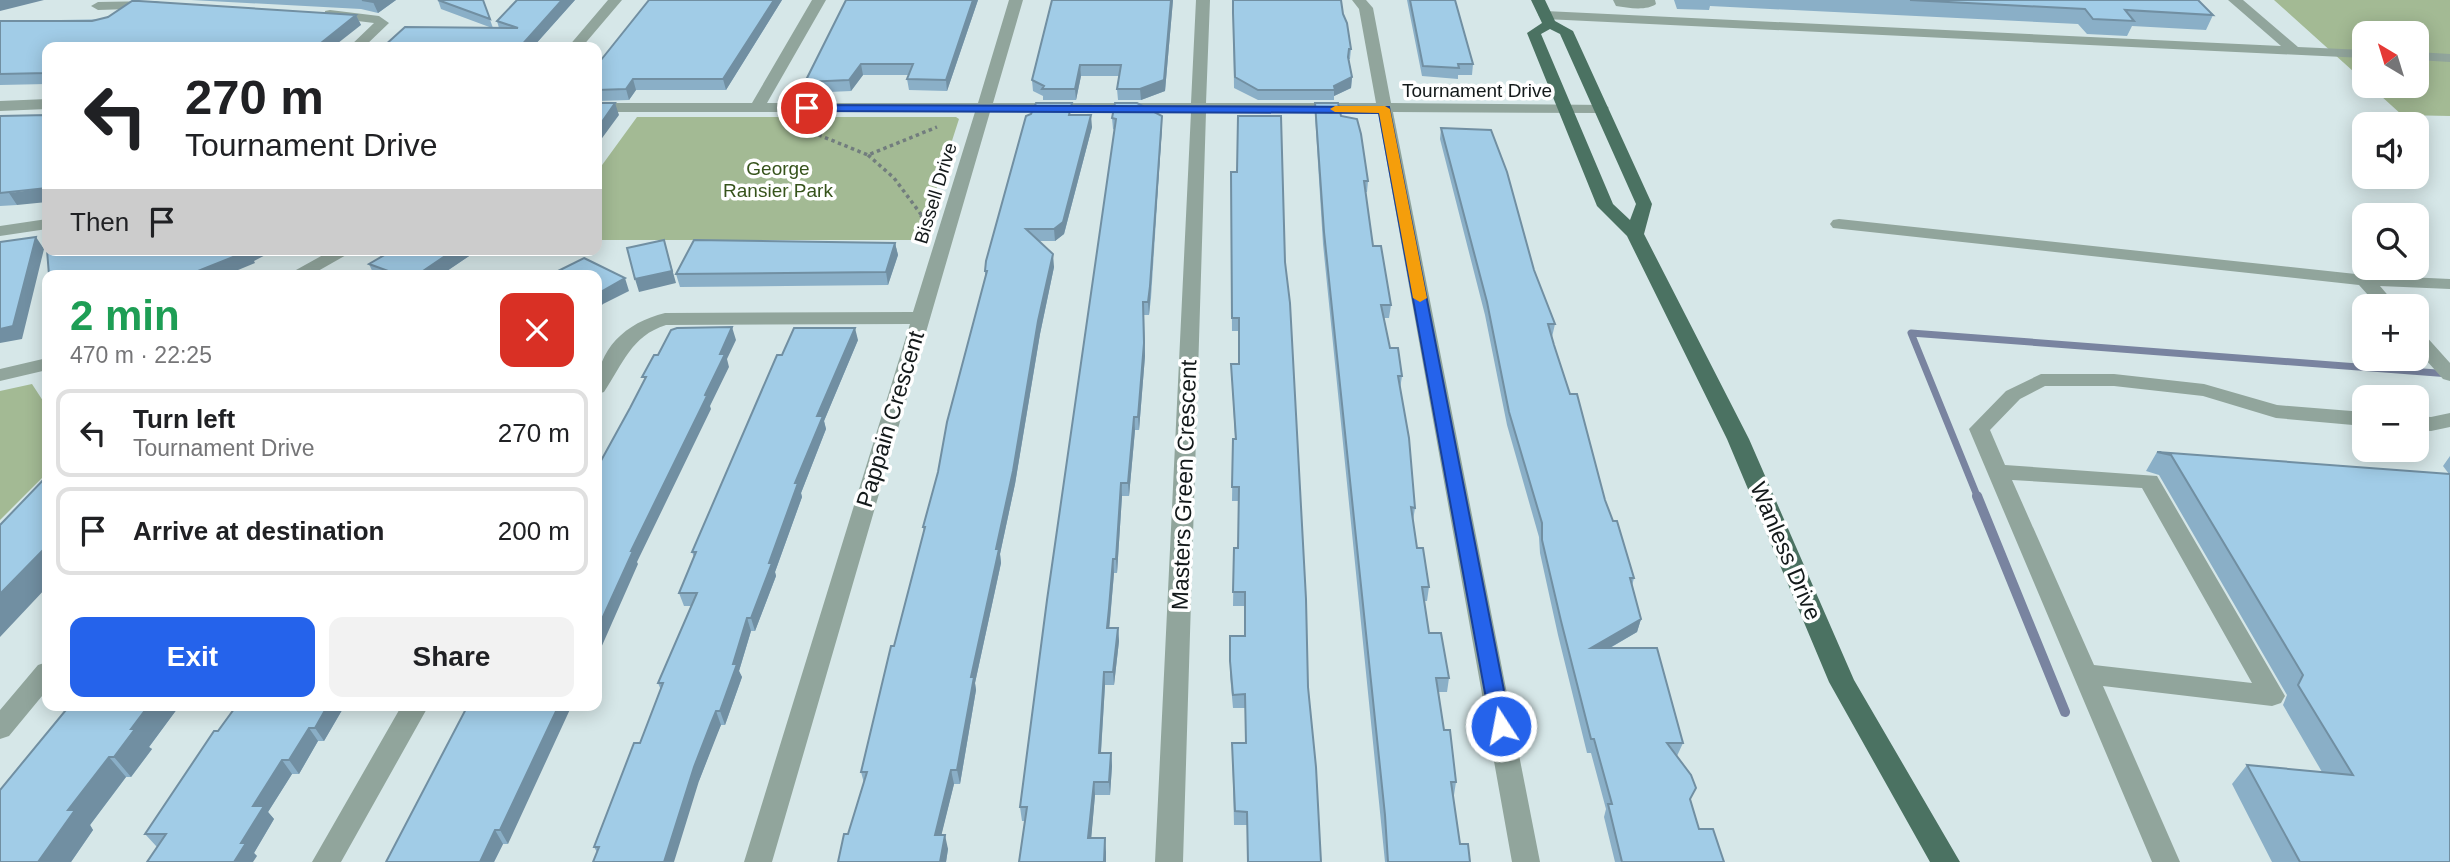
<!DOCTYPE html>
<html lang="en">
<head>
<meta charset="utf-8">
<style>
  body { margin:0; font-family:Helvetica,sans-serif; background:#f2f2f2; color:#202124; height:100vh; display:flex; flex-direction:column; font-size:26px; white-space:nowrap }
  * { box-sizing:border-box; margin:0 }
  p { font-size:23px; color:#757577 }
  .icon { flex:none; width:38px; height:38px; fill:none; stroke:currentColor; stroke-width:2; stroke-linecap:round; stroke-linejoin:round }
  .map { position:relative; flex:1; overflow:hidden }
  .drawer { position:absolute; left:42px; top:270px; width:560px; height:441px; display:flex; flex-direction:column; background:#fff; border-radius:14px; box-shadow:0 4px 18px #0003 }
  .drawer>* { flex:none }
  .top-card { position:absolute; left:42px; top:42px; width:560px; height:214px; border-radius:14px; box-shadow:0 4px 18px #0003; background:#fff; color:#202124; overflow:hidden }
  .needle { width:46px; rotate:322deg }
  .buttons { position:absolute; left:2352px; top:21px; display:grid; gap:14px }
  .buttons a { display:grid; place-items:center; width:77px; height:77px; border-radius:14px; background:#fff; box-shadow:0 4px 18px #0003; font-size:35px }
  .pin { position:absolute; display:grid; place-items:center; width:60px; height:60px; color:#fff; margin:-30px; border:4px solid #fff; border-radius:50%; box-shadow:0 2px 7px #0007 }
  .me { position:absolute; width:77px; margin:-38px; rotate:349deg; stroke-linejoin:round; filter:drop-shadow(0 0 5px #0008) }
  .turn { display:flex; align-items:center; gap:24px; height:147px; padding:0 28px; font-size:32px }
  .turn .icon { width:91px; height:91px; stroke-width:2.5 }
  .turn b { display:block; font-size:49px; line-height:60px }
  .then { display:flex; align-items:center; height:66px; padding:0 28px; background:#0003; gap:14px; font-size:26px }
  .round { display:grid; place-items:center; flex:none; width:74px; height:74px; border-radius:14px; background:#f2f2f2 }
  .head { display:flex; align-items:center; justify-content:space-between; height:119px; padding:0 28px }
  h1 { font-size:42px; font-weight:800; line-height:52px; color:#1e9e55 }
  .primary-button { display:flex; gap:14px; margin-top:auto; padding:14px 28px }
  .primary-button a { flex:1; height:80px; border-radius:14px; background:#2563eb; color:#fff; font-size:28px; font-weight:800; line-height:80px; text-align:center }
  .primary-button a+a { background:#f2f2f2; color:#202124 }
  ul { padding:0; list-style:none }
  li { display:flex; align-items:center; gap:21px; height:88px; margin:0 14px 10px; padding:0 14px; border:4px solid #e0e0e0; border-radius:14px }
  li div { flex:1 }
  li b { display:block; font-size:26px }
  li em { font-style:normal }
  .map>svg:first-child { display:block }
</style>
</head>
<body>
<div class="map">
<svg width="2450" height="862" viewBox="0 0 2450 862">
  <rect width="100%" height="100%" fill="#d6e7e8"/>
  <!-- green -->
  <path fill="#a3ba94" d="M2274,0H2450V116L2402,115L2370,86H2417V33H2364V81Z
    M637,117H956L959,119L920,240H597V172Z
    M32,384L47,407V473L0,520V391Z"/>
  <g fill="none" stroke-linecap="round" stroke-linejoin="round">
    <!-- stream-far1 -->
    <path stroke="#7984a0" stroke-width="7" d="M1978,498L1911,333L2450,374"/>
    <!-- stream -->
    <path stroke="#7984a0" stroke-width="10" d="M1977,496L2065,712"/>
    <!-- path-far1 -->
    <path stroke="#727d7e" stroke-width="3.5" stroke-dasharray="3.5 3.5" stroke-linecap="butt" d="M799,127L868,155L937,127
      M868,155L894,178L923,217"/>
    <!-- path -->
    <path stroke="#727d7e" stroke-width="4.5" stroke-dasharray="5 5" stroke-linecap="butt" d="M921,215L928,224"/>
    <!-- minor -->
    <path fill="#91a59c" fill-rule="evenodd" d="M608,0H622L582,47H568Z
      M812,0H826L767,103H978L1009,0H1023L993,103H1191L1196,0H1210L1206,103H1376L1359,9L1352,0H1366L1373,8L1391,103L1606,105L1609,108L1601,113L1393,112L1540,862H1512L1378,112H1206L1183,862H1155L1191,112H990L772,862H744L910,324L666,325C631,336 623,364 604,392L597,394C595,351 624,323 665,313L913,312L975,112H597V103H752Z
      M1613,0H1655L1656,4C1647,11 1628,8 1616,6Z
      M2228,0H2243L2298,47L2364,50V58L1545,19L1538,15L1545,11L2281,46Z
      M155,1L160,2V8L98,10L91,6L98,2Z
      M330,10L379,16L389,23L364,47H349L374,23L325,17V11Z
      M2417,52L2450,54V62L2417,60Z
      M47,99V109L0,111V101Z
      M47,219V229L0,236V226Z
      M1839,219L2365,275L2450,279V289L2380,286L2397,306H2378L2359,285L1833,228L1830,224L1833,220Z
      M332,250H355L311,275H287Z
      M2417,332L2424,334L2450,363V381L2443,379L2417,350Z
      M47,358V370L0,381V369Z
      M2041,374H2114L2204,384L2277,405L2364,412V426L2276,418L2203,396L2114,386H2045L2020,399L1990,430L2005,465L2157,476L2285,696L2281,703L2272,706L2103,686L2180,862H2152L1969,429L2006,391ZM2012,480L2142,488L2252,683L2094,665Z
      M2450,413V427L2431,431L2417,430V416L2431,417Z
      M47,662V690L9,736L0,739V710L38,665Z
      M402,705H429L341,862H312Z"/>
    <!-- major -->
    <path fill="#4b7262" fill-rule="evenodd" d="M1531,0H1545L1555,21L1573,31L1652,204L1644,234L1749,439L1854,680L1960,862H1930L1829,682L1727,439L1627,236L1597,206L1527,33L1542,23ZM1550,29L1560,34L1636,204L1630,220L1613,204L1541,34Z"/>
  </g>
  <!-- wall -->
  <path fill="#8aafc7" d="M191,0H396L378,13L361,9Z
    M438,0H483L493,28H499L497,21L517,0H575L533,47H383L492,28L441,9Z
    M649,0H782L726,90H636L629,100L597,101V65Z
    M846,0H978L947,91L909,90L907,79L909,75H863L851,91L807,93L805,82Z
    M1052,0H1173L1165,91L1141,100H1118L1117,89L1119,76H1081L1076,100H1043V96L1033,91L1032,80Z
    M1407,0H1455L1473,64L1472,75H1458V79L1422,76Z
    M1674,0H2198L2213,15L2206,30L2132,26L2127,36L2087,34L2078,24L1710,6L1709,10L1677,9Z
    M1233,13L1343,14L1351,49L1350,59H1349L1352,77L1351,88L1334,96V100H1258L1234,88Z
    M356,15L361,25L47,47V84L0,85V21Z
    M1315,103L1341,116L1368,181L1367,192H1365L1373,246L1391,305L1389,318H1384L1390,348L1402,376L1400,389L1415,508L1413,521L1417,548L1429,587L1427,601H1424L1429,633L1449,678L1447,692H1438L1444,730L1456,782L1454,795H1453L1460,844L1470,862H1385L1323,244L1315,115Z
    M1073,115L1092,127L1064,234L1055,241H1039L1054,267L1040,334L1015,484L1000,554L1001,563L975,683L976,690L960,784H954L941,835L948,849L946,862H838L848,834L864,783L861,772L924,532L923,527L938,472L985,277V271Z
    M0,116L17,205L0,206Z
    M1162,116V127L1151,298L1149,315H1144L1145,356L1139,430H1135L1129,496H1122L1117,573H1114L1110,621L1109,628H1118L1119,641L1114,685H1105L1101,753H1111L1112,766L1110,795H1095L1091,838L1106,852L1025,821H1022L1020,807L1115,130L1113,129L1112,118Z
    M1281,116L1247,825H1234L1232,743H1246L1245,708H1233L1230,675V636H1245V606H1233L1234,548H1238L1239,501H1232L1233,439H1235L1231,364H1239V331H1232L1231,184L1237,172Z
    M1441,128L1534,270L1555,324L1552,337L1554,345L1605,500L1634,578L1632,586L1641,619L1637,632L1610,648L1683,743L1677,756L1699,829L1724,862H1615L1604,817L1606,809L1591,753H1587L1558,635L1540,553L1539,537L1507,425L1485,315L1440,139Z
    M895,243L898,255L888,285L680,287L676,274Z
    M393,250H478L441,275H374L369,264Z
    M858,340L824,421L826,429L801,493L802,497L775,572L776,576L755,631H751L739,671L742,677L725,725H721L716,736L699,781L597,852L594,847L640,743L661,690L658,683L692,606H684L679,593L694,557L692,552L782,355Z
    M2157,452L2449,474L2443,466L2450,456V862H2272L2232,784L2247,765L2322,772L2283,705L2287,695L2159,475L2146,471Z
    M70,705H180L149,747L152,749L131,777H126L90,825L93,830L71,862H0Z
    M237,705H345L324,741H318L299,774H292L268,812L274,819L254,853L257,856L157,847L145,834Z
    M468,705L508,844H503L494,862Z"/>
  <!-- shaded-wall -->
  <path fill="#718fa2" d="M0,0H44L0,11Z
    M377,0H396L378,13L373,2Z
    M562,0H575L533,47H520Z
    M774,0H782L726,90L723,79Z
    M973,0H978L947,91L946,80Z
    M1171,0H1173L1165,91L1141,100L1140,89Z
    M356,15L361,25L333,47H316Z
    M861,64L863,75L851,91L849,80Z
    M1080,65L1081,76L1076,100L1075,89Z
    M1352,77L1351,88L1334,96V86Z
    M633,79L636,90L629,100L626,89Z
    M615,103L619,115L597,145V129Z
    M1091,115L1092,127L1064,234L1055,241L1054,229Z
    M1162,116V127L1149,315L1148,302Z
    M47,188V202L17,205L9,193Z
    M36,237L44,249L22,339L0,343V329Z
    M664,240L676,283L639,292L635,279Z
    M895,243L898,255L888,285L886,272Z
    M246,250H275L254,261L255,263L226,275H188Z
    M454,250H478L441,275H417Z
    M1053,254L1054,267L1040,334L1015,484L1000,554L1001,563L975,683L976,690L960,784L957,770L971,677L1038,321Z
    M625,278L629,291L603,304L597,310V294Z
    M1143,302L1145,356L1139,430L1138,417Z
    M732,327L736,340L727,359L729,367L710,406L711,409L637,562L638,564L597,657V630L631,551Z
    M855,328L858,340L824,421L826,429L801,493L802,497L775,572L776,576L755,631L751,618L817,416Z
    M1134,417L1135,430L1129,496L1128,483Z
    M1121,483L1122,496L1117,573L1116,559Z
    M47,546V587L0,637V594Z
    M1113,559L1114,573L1108,641L1107,628Z
    M747,618L751,631L739,671L742,677L725,725L720,711L733,664Z
    M1641,619L1637,632L1587,661L1591,648Z
    M1118,628L1119,641L1114,685L1113,672Z
    M1104,672L1105,685L1100,766L1099,753Z
    M149,705H180L149,747L152,749L131,777L114,757L131,729Z
    M328,705H345L324,741L315,728Z
    M559,705H572L508,844L500,830Z
    M716,711L721,725L699,781L674,862H664L694,767Z
    M309,728L318,741L299,774L289,760Z
    M1111,753L1112,766L1110,795L1109,782Z
    M109,757L126,777L90,825L93,830L71,862H38L68,810Z
    M282,760L292,774L268,812L274,819L254,853L257,856L253,862H234L253,806Z
    M951,770L954,784L938,849L935,835Z
    M1094,782L1095,795L1090,852L1088,838Z
    M495,830L503,844L494,862H480Z
    M945,835L948,849L946,862H940Z
    M1105,838L1106,852V862H1104Z"/>
  <!-- building -->
  <path fill="#a1cce7" stroke="#718fa2" stroke-width="2" d="M362,0H377L373,2Z
    M438,0H483L490,19Z
    M517,0H562L520,47H383L405,27L518,28L497,21Z
    M649,0H774L723,79H633L626,89L597,90V65Z
    M846,0H973L946,80L907,79L913,64H861L849,80L805,82Z
    M1052,0H1171L1164,80L1140,89H1117L1121,65H1080L1075,89H1042L1044,86L1032,80Z
    M1233,0H1341L1343,14L1347,23L1351,49H1349L1348,57L1352,77L1334,86L1335,90H1258L1235,77L1233,13Z
    M1410,0H1455L1473,64H1458L1459,68L1423,66Z
    M1910,0H2198L2213,15L2125,10L2134,21L2093,19L2085,9Z
    M132,1H139L356,15L316,47H47V73L0,74V21H92L108,17Z
    M597,103H615L597,129Z
    M1036,103H1072L1069,115H1091L1063,222L1054,229H1026L1053,254L1038,321L1013,471L996,549H999L971,677H974L957,770H951L935,835H945L940,862H838L844,834H848L867,772H861L891,646H894L925,527H923L938,472L947,422L987,271H985L986,261L1026,116L1031,114Z
    M1115,103H1137L1162,116L1150,286L1148,302H1143L1144,343L1138,417H1134L1128,483H1121L1116,559H1113L1109,608L1107,628H1118L1113,672H1104L1099,753H1111L1109,782H1094L1088,838H1105L1104,862H1019L1027,807H1020L1047,600L1116,119L1112,118Z
    M1315,103H1338L1341,116L1357,119L1361,134L1368,181H1364L1373,246H1381L1391,305H1381L1390,348H1398L1402,376H1398L1409,438L1415,508L1411,507L1417,548H1423L1429,587H1422L1429,633H1441L1449,678H1436L1444,730H1450L1456,782H1451L1460,844H1468L1470,862H1388L1385,815L1324,232Z
    M47,115V188L0,193V116Z
    M1238,116H1281L1285,262L1290,303L1306,599L1308,687L1316,767L1321,862H1248L1247,812L1235,811L1232,743H1246L1245,694L1233,695L1230,661V636H1245V592H1233L1234,548H1238L1239,487H1232L1233,439H1236L1231,364H1239V318H1232L1231,172H1237Z
    M1441,128L1491,130L1507,172L1534,270L1555,324H1548L1554,345L1570,394H1577L1605,500L1613,521H1617L1634,578H1630L1641,619L1591,648H1657L1683,743H1667L1691,775L1696,788L1690,799L1699,829H1713L1724,862H1622L1608,804H1612L1594,739H1591L1561,621L1542,540V523L1509,412L1487,302Z
    M36,237L13,326L0,329V242Z
    M664,240L672,271L635,279L627,248Z
    M694,240L895,243L886,272L676,274Z
    M47,250H247L248,251L188,275H177L175,273L170,275H49Z
    M393,250H454L417,275H399L369,264Z
    M584,258L625,278L597,294V275L552,274Z
    M732,327L720,354H725L705,395L707,396L631,551H633L597,630V468L630,408L646,377H642L654,355H658L671,330L677,328Z
    M794,328H855L817,416H823L795,483H798L769,563H772L751,618H747L733,664H737L720,711H716L711,723L694,767L664,862H593L599,847H594L634,743H640L663,683H658L697,593H679L696,552H692L777,355H782Z
    M2157,452L2450,474V862H2300L2247,765L2353,775L2298,685L2303,675L2171,455Z
    M47,476V546L0,594V525Z
    M70,705H149L131,729H135L114,757H109L68,810H75L38,862H0V790Z
    M237,705H328L315,728H309L289,760H282L253,806H264L241,843H246L234,862H147L166,834H145L214,731H218Z
    M468,705H559L500,830H495L480,862H386Z"/>
  <!-- route -->
  <path fill="#2563eb" stroke="#184099" stroke-width="2" d="M803,105L1389,107L1511,726L1508,731L1501,734L1494,731L1491,726L1379,113L807,111L803,110Z"/>
  <!-- slow -->
  <path fill="#f59e0b" d="M1385,106L1390,109L1427,298L1420,302L1413,298L1379,113L1335,112L1330,109L1335,106Z"/>
  <g text-anchor="middle" stroke-width="7" stroke-linejoin="round" paint-order="stroke">
    <!-- far-street labels -->
    <g font-size="19" fill="#13191a" stroke="#fff">
      <text x="1477" y="97">Tournament Drive</text>
      <text transform="translate(935 193) rotate(-73)" y="7">Bissell Drive</text>
    </g>
    <!-- far-park labels -->
    <g font-size="19" fill="#36531b" stroke="#fff">
      <text x="778" y="175">George<tspan x="778" dy="22">Ransier Park</tspan></text>
    </g>
    <!-- street labels -->
    <g font-size="23" fill="#13191a" stroke="#fff">
      <text transform="translate(890 419) rotate(-73)" y="8">Pappain Crescent</text>
      <text transform="translate(1184 485) rotate(-88)" y="8">Masters Green Crescent</text>
      <text transform="translate(1786 551) rotate(67)" y="8">Wanless Drive</text>
    </g>
  </g>
</svg>
<div class="buttons">
<a><svg class="needle" viewBox="-14 -14 28 28"><path d="M0-13l5 13h-10z" fill="#e53935"/><path d="M0 13l5-13h-10z" fill="#757577"/></svg></a>
<a><svg class="icon" aria-label="sound" viewBox="0 0 24 24"><path d="M4 9h4l5-4v14l-5-4H4zM17 9q2 3 0 6"/></svg></a>
<a><svg class="icon" aria-label="search" viewBox="0 0 24 24"><circle cx="10" cy="10" r="6"/><path d="M15 15l6 6"/></svg></a>
<a>+</a>
<a>−</a>
</div>
<div class="pin" style="left:807px;top:108px;background:#d93025"><svg class="icon" aria-label="arrive" viewBox="0 0 24 24"><path d="M6 21V4h12l-3 4 3 4H6"/></svg></div>
<svg class="me" style="left:1501px;top:726px" viewBox="-20 -20 40 40"><circle r="17" fill="#2563eb" stroke="#fff" stroke-width="3"/><path d="M0-11L8 9 0 5-8 9z" fill="#fff"/></svg>
<div class="top-card">
<div class="turn"><svg class="icon" aria-label="left" viewBox="0 0 24 24"><path d="M17 20v-9H6M10 6l-5 5 5 5"/></svg><div><b>270 m</b>Tournament Drive</div></div>
<div class="then">Then<svg class="icon" aria-label="arrive" viewBox="0 0 24 24"><path d="M6 21V4h12l-3 4 3 4H6"/></svg></div>
</div>
<section class="drawer">
<div class="head"><div><h1>2 min</h1><p>470 m · 22:25</p></div><a class="round" style="background:#d93025;color:#fff"><svg class="icon" aria-label="close" viewBox="0 0 24 24"><path d="M6 6l12 12M18 6L6 18"/></svg></a></div>
<ul>
<li><svg class="icon" aria-label="left" viewBox="0 0 24 24"><path d="M17 20v-9H6M10 6l-5 5 5 5"/></svg><div><b>Turn left</b><p>Tournament Drive</p></div><em>270 m</em></li>
<li><svg class="icon" aria-label="arrive" viewBox="0 0 24 24"><path d="M6 21V4h12l-3 4 3 4H6"/></svg><div><b>Arrive at destination</b></div><em>200 m</em></li>
</ul>
<div class="primary-button"><a>Exit</a><a>Share</a></div>
</section>
</div>
</body>
</html>
